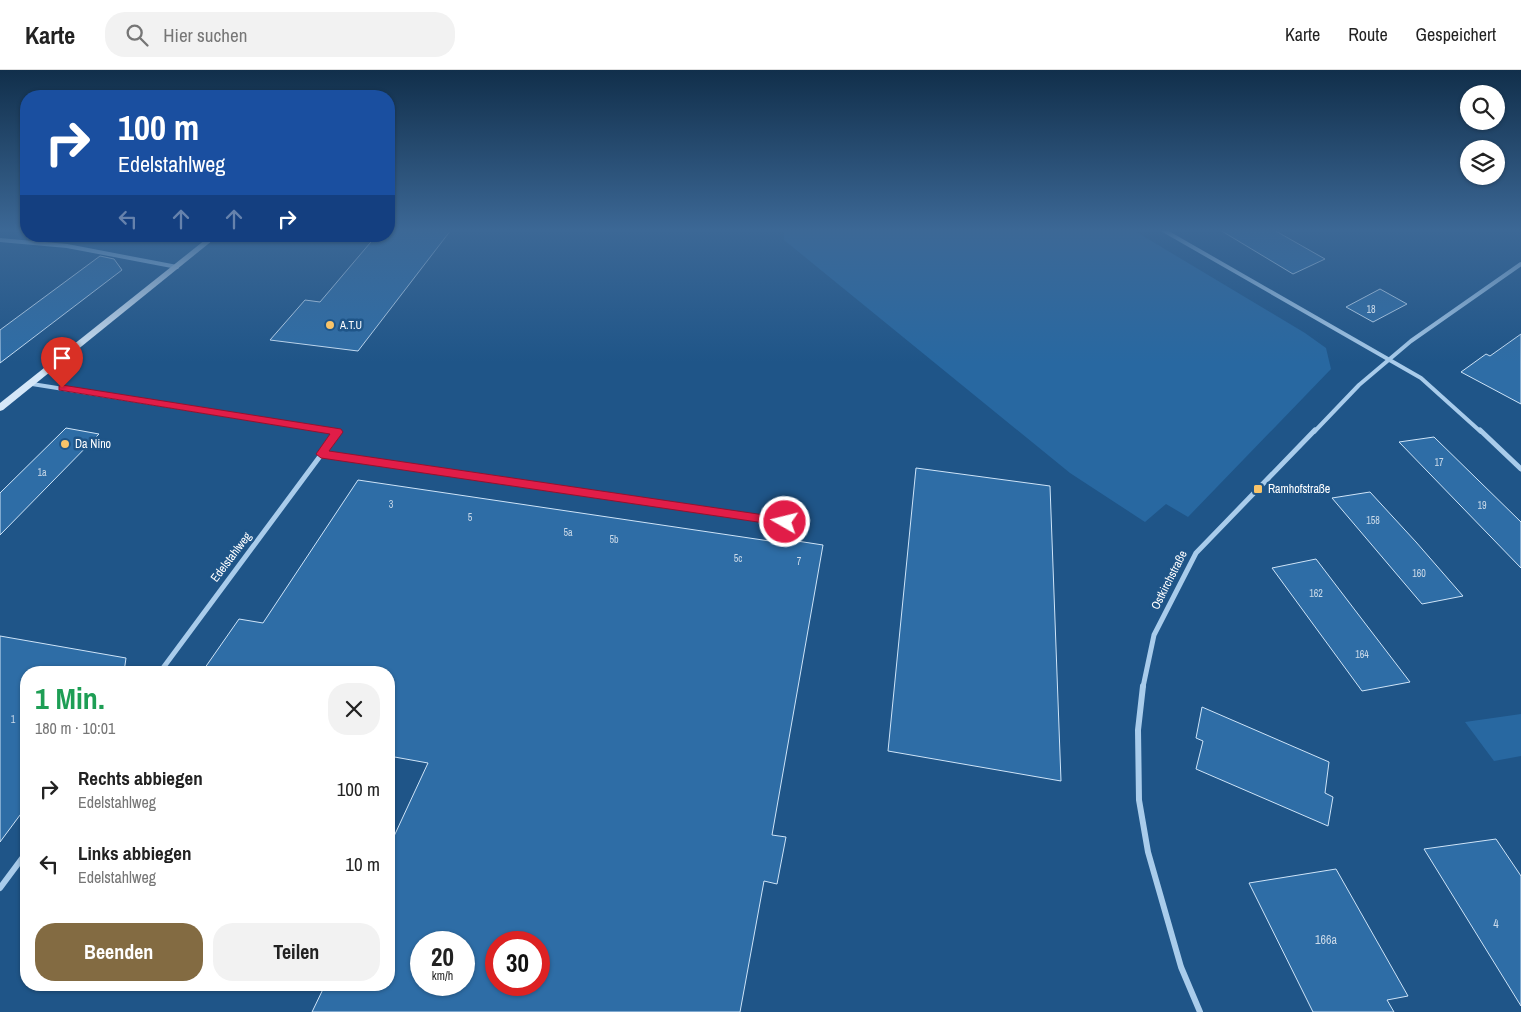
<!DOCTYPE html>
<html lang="de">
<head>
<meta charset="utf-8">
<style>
  body { margin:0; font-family:"Archivo Narrow",sans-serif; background:#f2f2f2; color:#222; height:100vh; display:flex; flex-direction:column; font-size:19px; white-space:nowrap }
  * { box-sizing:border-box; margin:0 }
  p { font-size:16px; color:#767676 }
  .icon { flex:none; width:28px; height:28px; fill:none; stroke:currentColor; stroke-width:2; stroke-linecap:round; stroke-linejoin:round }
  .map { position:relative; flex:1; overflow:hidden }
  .details { position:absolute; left:20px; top:596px; width:375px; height:325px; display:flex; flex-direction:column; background:#fff; border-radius:20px; box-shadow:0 1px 4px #0004 }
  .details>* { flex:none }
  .banner { position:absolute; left:20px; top:20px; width:375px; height:152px; border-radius:20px; box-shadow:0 1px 4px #0004; background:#1a4fa0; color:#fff; overflow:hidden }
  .tools { position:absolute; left:1460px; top:15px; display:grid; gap:10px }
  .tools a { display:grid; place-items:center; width:45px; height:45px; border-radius:50%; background:#fff; box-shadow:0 1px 4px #0004; font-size:25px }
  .speed { position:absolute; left:410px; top:861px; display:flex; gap:10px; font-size:25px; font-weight:700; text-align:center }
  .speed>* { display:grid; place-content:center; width:65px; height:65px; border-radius:50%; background:#fff; box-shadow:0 1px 4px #0004; line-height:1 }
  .speed small { font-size:12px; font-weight:400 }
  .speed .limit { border:8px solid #d22; background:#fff; color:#111 }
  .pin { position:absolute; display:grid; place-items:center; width:42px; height:42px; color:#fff; margin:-51px -21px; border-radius:50% 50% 50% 0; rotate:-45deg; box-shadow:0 0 5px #0007 }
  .pin .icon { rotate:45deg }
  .me { position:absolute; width:55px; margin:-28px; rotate:278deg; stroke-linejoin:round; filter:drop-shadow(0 0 4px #0008) }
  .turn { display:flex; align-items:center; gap:18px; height:105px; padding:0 15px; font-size:22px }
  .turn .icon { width:65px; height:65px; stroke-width:2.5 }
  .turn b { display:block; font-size:35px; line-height:42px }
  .lanes { display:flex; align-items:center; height:48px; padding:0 15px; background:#0003; justify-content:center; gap:25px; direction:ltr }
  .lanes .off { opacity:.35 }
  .round { display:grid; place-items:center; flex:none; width:52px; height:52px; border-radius:20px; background:#f2f2f2 }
  .summary { display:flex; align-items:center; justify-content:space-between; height:85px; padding:0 15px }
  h1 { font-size:30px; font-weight:800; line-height:38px; color:#1e9e55 }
  .cta { display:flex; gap:10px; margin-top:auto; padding:10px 15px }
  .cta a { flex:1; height:58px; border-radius:20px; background:#836b42; color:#fff; font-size:20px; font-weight:800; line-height:58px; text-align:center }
  .cta a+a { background:#f2f2f2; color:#222 }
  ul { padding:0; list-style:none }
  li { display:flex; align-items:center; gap:15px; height:75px; padding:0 15px }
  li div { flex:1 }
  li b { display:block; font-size:19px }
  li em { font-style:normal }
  header { display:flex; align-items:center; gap:30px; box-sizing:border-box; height:70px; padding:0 25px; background:#fff; border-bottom:1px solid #e0e0e0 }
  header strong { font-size:24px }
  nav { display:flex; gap:28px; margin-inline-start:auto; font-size:18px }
  .search { width:350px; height:45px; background:#f2f2f2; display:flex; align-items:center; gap:12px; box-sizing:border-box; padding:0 18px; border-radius:20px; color:#767676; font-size:19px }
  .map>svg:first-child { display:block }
</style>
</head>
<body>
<header>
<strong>Karte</strong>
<div class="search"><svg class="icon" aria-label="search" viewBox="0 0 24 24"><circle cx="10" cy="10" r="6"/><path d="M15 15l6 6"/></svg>Hier suchen</div>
<nav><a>Karte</a><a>Route</a><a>Gespeichert</a></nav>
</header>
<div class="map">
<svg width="1521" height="942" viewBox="0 0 1521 942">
  <rect width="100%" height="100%" fill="#1f5588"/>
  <!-- green -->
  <path fill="#2868a1" d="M784,160H1133L1305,263L1326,278L1331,299L1188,447L1166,434L1145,452L1070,403L784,170Z
    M1521,644V686L1494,691L1465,652Z"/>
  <!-- building -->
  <path fill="#2e6da6" stroke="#cee4f8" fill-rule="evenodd" d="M389,160H451L358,281L270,270L305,230L320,232L376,166H389Z
    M1220,160H1274L1325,189L1293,204Z
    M100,186L114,189L122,200L0,293V260Z
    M1380,219L1407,234L1373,252L1346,237Z
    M1521,264V334L1461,302L1486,284L1490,286Z
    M66,358L99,364L0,465V423Z
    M1434,367L1521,452V498L1399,372Z
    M916,398L1050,416L1061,711L888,681Z
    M358,410L783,473L784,469L823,475L772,765L786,767L777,814L764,811L740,942H312L325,915H389V777L428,693L389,686V602H202L239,549L263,553ZM421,872H464V915H421ZM496,872H539V915H496Z
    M1370,422L1416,472L1463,526L1422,534L1332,428Z
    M1316,489L1361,548L1410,612L1362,621L1272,498Z
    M0,566L126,588L124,602H26V737L0,772Z
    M1202,637L1329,692L1325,723L1333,727L1328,756L1196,699L1203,671L1196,668Z
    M1496,769L1521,806V936L1424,779Z
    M1336,799L1408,926L1387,930L1394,942H1313L1249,813Z"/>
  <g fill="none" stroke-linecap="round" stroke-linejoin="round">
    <!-- street-far2 -->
    <path stroke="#a9cceb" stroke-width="4" d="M1163,160L1421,308L1481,362
      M0,170L67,176L177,197
      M32,314L335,362
      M1314,362L1359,315L1411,271L1521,194"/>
    <!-- street-far1 -->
    <path stroke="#a9cceb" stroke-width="5" d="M1480,360L1521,399
      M321,384L785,452
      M160,602L338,362L327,360
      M1143,617L1154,565L1196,483L1315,360"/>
    <!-- street -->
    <path stroke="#a9cceb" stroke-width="6" d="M1143,616L1138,660L1139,730L1148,782L1181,897L1200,942
      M0,818L26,783"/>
    <!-- secondary -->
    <path fill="#d5e7f8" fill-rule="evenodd" d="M210,166H218L3,340L0,341V333Z"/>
  </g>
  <!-- sky -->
  <linearGradient id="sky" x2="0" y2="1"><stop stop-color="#112f4b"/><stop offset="0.55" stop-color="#3c6896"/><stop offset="1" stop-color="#3c6896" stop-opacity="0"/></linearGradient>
  <rect width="1521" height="292" fill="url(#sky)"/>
  <!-- route -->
  <path fill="#e11d48" stroke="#92132f" d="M62,315L341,359L343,362L329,381L785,448L791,452L785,456L321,388L316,384L330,364L59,320V316Z"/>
  <!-- markers -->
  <g fill="#f9c469" stroke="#1f5588" stroke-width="2">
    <circle cx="330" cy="255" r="5"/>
    <circle cx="65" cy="374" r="5"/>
    <rect x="1253" y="414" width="10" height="10" rx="2.5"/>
  </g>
  <g text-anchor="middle" stroke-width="5" stroke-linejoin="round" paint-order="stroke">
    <!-- number labels -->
    <g font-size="10" fill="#cbdae9">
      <text x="1371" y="243">18</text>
      <text x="1439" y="396">17</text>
      <text x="42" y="406">1a</text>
      <text x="391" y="438">3</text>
      <text x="1482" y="439">19</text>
      <text x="470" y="451">5</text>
      <text x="1373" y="454">158</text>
      <text x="568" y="466">5a</text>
      <text x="614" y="473">5b</text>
      <text x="738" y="492">5c</text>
      <text x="799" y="495">7</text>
      <text x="1419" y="507">160</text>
      <text x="1316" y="527">162</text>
      <text x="1362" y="588">164</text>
      <text x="13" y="653">1</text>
    </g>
    <!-- far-poi labels -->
    <g font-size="11" fill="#fff" stroke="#1f5588" text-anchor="start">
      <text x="340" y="259">A.T.U</text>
    </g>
    <!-- poi labels -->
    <g font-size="12" fill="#fff" stroke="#1f5588" text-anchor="start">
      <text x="75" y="378">Da Nino</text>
      <text x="1268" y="423">Ramhofstraße</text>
    </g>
    <!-- street labels -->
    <g font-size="12" fill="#fff" stroke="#1f5588">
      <text transform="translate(231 487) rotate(-53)" y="4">Edelstahlweg</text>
      <text transform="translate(1169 510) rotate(-63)" y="4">Ostkirchstraße</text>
    </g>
    <!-- near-number labels -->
    <g font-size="12" fill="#cbdae9">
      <text x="1496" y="858">4</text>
      <text x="1326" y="874">166a</text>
    </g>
  </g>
</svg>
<div class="tools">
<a><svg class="icon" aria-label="search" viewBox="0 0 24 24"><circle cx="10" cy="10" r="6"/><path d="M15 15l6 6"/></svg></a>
<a><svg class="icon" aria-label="layers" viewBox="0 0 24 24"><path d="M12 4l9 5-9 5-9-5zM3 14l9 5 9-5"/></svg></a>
</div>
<div class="speed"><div>20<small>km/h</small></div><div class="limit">30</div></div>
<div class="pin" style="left:62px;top:318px;background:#d93025"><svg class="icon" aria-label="arrive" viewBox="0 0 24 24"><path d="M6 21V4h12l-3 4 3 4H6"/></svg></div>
<svg class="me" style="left:785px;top:452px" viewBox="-20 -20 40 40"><circle r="17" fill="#e11d48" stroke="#fff" stroke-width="3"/><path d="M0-11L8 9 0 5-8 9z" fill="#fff"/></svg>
<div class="banner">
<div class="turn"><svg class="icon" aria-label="right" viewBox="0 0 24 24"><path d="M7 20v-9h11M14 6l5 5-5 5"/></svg><div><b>100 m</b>Edelstahlweg</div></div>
<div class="lanes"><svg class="icon off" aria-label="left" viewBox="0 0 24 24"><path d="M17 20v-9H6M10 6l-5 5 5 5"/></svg><svg class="icon off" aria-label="ahead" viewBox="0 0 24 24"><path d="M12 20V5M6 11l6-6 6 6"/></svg><svg class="icon off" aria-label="ahead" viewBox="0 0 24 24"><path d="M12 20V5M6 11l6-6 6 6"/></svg><svg class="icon" aria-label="right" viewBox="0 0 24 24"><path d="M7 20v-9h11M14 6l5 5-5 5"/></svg></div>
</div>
<section class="details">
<div class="summary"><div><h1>1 Min.</h1><p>180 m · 10:01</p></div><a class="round"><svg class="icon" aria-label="close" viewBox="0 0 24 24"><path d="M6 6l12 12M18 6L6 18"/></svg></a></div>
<ul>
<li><svg class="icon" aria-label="right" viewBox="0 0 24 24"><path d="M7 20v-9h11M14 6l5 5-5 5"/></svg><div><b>Rechts abbiegen</b><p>Edelstahlweg</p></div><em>100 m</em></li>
<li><svg class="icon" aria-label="left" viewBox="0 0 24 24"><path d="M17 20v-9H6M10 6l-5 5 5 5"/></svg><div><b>Links abbiegen</b><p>Edelstahlweg</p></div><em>10 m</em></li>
</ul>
<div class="cta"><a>Beenden</a><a>Teilen</a></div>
</section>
</div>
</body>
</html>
